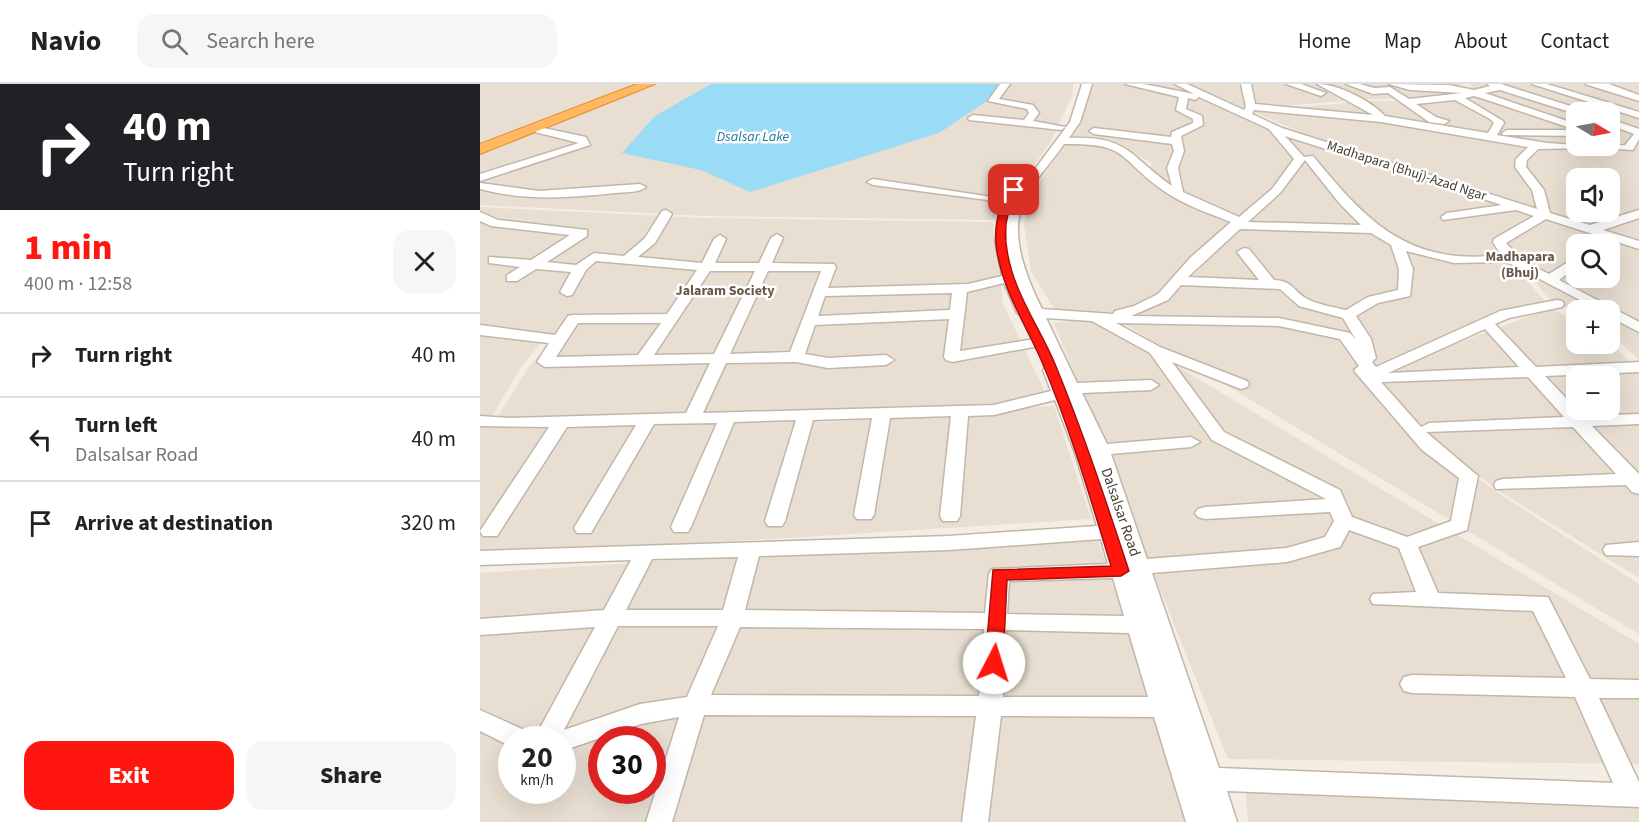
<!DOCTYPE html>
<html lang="en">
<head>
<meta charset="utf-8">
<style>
  body { margin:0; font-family:"Source Sans 3",sans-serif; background:#f6f6f6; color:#222; height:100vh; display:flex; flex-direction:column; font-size:22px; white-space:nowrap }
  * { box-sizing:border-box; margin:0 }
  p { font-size:20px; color:#767676 }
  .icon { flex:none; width:33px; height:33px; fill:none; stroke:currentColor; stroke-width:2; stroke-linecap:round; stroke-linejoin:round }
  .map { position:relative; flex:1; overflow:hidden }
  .panel { display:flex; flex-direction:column; background:#fff; width:480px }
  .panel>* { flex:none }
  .top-card { background:#202124; color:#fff; overflow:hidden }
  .needle { width:39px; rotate:100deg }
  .fabs { position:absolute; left:1086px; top:18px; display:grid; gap:12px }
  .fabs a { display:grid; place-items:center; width:54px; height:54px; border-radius:12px; background:#fff; box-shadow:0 6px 24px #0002; font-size:30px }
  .speed { position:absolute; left:18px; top:642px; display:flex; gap:12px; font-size:30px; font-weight:700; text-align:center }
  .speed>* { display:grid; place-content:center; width:78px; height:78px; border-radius:50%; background:#fff; box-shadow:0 6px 24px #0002; line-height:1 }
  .speed small { font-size:15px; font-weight:400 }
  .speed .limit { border:9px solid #d22; background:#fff; color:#111 }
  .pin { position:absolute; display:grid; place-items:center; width:51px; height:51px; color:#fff; margin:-26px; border-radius:12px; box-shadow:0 3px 9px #0006 }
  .me { position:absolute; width:66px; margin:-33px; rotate:5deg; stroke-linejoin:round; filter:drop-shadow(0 0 4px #0008) }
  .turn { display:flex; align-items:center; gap:21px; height:126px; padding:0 24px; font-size:27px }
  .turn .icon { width:78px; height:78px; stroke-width:2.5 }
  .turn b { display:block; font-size:42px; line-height:51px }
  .round { display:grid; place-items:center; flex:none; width:63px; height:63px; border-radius:18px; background:#f6f6f6 }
  .summary { display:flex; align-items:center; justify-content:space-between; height:102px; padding:0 24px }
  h1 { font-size:36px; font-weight:800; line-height:45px; color:#ff170f }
  .button { display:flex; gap:12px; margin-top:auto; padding:12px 24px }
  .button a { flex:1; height:69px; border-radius:18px; background:#ff170f; color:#fff; font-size:24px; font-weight:800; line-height:69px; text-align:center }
  .button a+a { background:#f6f6f6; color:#222 }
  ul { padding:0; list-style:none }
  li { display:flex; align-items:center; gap:18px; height:84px; padding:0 24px; border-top:2px solid #e0e0e0 }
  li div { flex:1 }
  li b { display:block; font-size:22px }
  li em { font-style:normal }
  header { display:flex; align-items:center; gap:36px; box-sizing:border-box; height:84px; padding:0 30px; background:#fff; border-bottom:2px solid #e0e0e0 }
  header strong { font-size:28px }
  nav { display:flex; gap:33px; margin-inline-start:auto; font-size:21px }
  .search { width:420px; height:54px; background:#f6f6f6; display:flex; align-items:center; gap:15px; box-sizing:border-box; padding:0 21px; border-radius:18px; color:#767676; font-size:22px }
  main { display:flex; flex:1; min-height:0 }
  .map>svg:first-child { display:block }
</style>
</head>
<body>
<header>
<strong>Navio</strong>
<div class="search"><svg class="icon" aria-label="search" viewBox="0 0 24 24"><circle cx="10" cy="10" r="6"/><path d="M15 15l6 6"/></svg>Search here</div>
<nav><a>Home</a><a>Map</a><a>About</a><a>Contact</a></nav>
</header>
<main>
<section class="panel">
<div class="top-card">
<div class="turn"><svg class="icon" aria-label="right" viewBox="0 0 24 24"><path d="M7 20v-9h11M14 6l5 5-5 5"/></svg><div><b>40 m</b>Turn right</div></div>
</div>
<div class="summary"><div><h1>1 min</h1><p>400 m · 12:58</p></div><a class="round"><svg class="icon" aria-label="close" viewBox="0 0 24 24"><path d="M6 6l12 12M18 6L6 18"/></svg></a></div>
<ul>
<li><svg class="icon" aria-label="right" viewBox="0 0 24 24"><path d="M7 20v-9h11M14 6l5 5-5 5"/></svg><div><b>Turn right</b></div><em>40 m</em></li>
<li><svg class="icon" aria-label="left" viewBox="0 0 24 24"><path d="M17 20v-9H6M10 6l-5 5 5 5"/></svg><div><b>Turn left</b><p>Dalsalsar Road</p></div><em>40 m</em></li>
<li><svg class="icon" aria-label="arrive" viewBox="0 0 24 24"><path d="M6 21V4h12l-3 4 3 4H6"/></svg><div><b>Arrive at destination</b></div><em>320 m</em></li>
</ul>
<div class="button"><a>Exit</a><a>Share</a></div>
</section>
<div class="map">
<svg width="1159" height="738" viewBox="0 0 1159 738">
  <rect width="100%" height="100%" fill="#f3ede3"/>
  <!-- residential -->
  <path fill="#e8ded1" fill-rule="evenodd" d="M0,0H158L0,62Z
    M180,0H593L592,12L570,59L515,136L228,132L0,121V67Z
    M612,0H699L792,46L815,76L792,105L758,132L733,127L682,101L669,86L672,79L631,58L589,56L603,29Z
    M708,0H983L953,14L888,15L766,25Z
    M992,0H1159V156L1059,127L831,52L771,27L889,17L962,18L990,5ZM1096,28H1130V62H1096ZM1096,94H1130V128H1096Z
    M809,49L1059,131L1017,159L1065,218L886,289L922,340L1018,409L1159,500V550L633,233L687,218L824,79L798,53Z
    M588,57L628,60L667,79L665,85L679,102L754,135L672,218L618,231L577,229L551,187L544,140L553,107Z
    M0,123L224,134L513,138L523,220L564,306L547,319L351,332L15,337L50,281L76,255L0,246Z
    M1066,133L1159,159V276L1130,249V226H1096V230L1067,213L1026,160ZM1096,160H1130V194H1096Z
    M1071,224L1096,238V260L1130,259L1159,287V494L1019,407L927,339L895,290ZM1096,292H1130V326H1096Z
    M617,234L1159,560V680L748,675L574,239Z
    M0,252L61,259L41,283L7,341L350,338L574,322L611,435L0,473Z
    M615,448L695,679L706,738H0V489ZM32,656H82V706H32ZM122,656H172V706H122Z
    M765,697L1159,705V738H768Z"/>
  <!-- water -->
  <path fill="#9adbf5" d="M231,0H519L511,14L459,49L270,108L221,86L142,69L175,32Z"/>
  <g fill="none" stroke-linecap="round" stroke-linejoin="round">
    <!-- minor casing -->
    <g stroke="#c2b6a8" stroke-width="3">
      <path id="minor" d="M520,0H530L519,15L553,21L559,29L553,37L586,43L581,46L489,36L488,34L493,31L544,36L549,29L547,25L508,17Z
        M602,0H612L600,38L589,54C649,52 648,71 692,102L687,84L694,67L692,60L614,50L609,47L614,44L691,53L692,48L713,39V35L696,26L699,13L645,0H664L714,10L695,0H707L764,26L766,23L761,0H771L775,20L893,31L837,0C859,0 891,17 905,32L1008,49L1014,39L1010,35L975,16L936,20L956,33L969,37L964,40L949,38L908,9L893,10L866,0H880L894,4L910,3L929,15L982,9L930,6L909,0L969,1L994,6L1010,2L1007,0H1021L1103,26L1105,28L1096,30L1020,6L1005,9L1096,40V46L1004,15L994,12L985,14L1023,37L1024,39L1017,51L1067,59L1112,62L1111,64L1058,65L1047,76L1046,83L1064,106L1070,129L1110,141L1159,126V134L1123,146L1159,157V165L1066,135L1026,159L1042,177L1069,190L1096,173V183L1079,196L1159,238V248L1130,233V226H1119L1027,178L974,179L926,167L933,185L930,212L898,219L876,232L891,255L896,274L892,278L896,283L1020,227L1077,216L1082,217L1084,220L1082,223L1029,234L1015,240L1056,283L1159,278V288L1065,292L1103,332L1159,330V340L1112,342L1159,390V410L1152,408L1146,401L1016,405L1014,401L1016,397L1023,395L1136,390L1093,343L946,348L998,392L987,446L938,463L958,509L1068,513L1110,595L1159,596V614H1119L1159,698V723L747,707L757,738H706L674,633L521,632L508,738H482L496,632L224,631L192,738H166L199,633L161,640L82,667V656H32V663L0,647V626L51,649L54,655L115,543L0,551V535L124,526L151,476L0,481V467L469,452L617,442L595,369L575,316L514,331L488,332L480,432L477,437H463L460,432L471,332L410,334L394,431L391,435H377L374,431L392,334L333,336L305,437L302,442H288L285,437L316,336L254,338L211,443L208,448H194L191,443L237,339L174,340L111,449H97L94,444L156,341L87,343L17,452H3L0,447L69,343L0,342V332L31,334L206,329L230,279L65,283L57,278L69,259L0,251V241L75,251L88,232L93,231L187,230L217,186L116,177L106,186L92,211L87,212L80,208L91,188L56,185L37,197H27V191L40,183L9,179V173L51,176L90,151L11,142L0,137V128L18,136L107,146V152L67,178L96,181L114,169L144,172L165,154L182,127L186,126L192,130L175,159L158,173L222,179L234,155L240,151L246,155L235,179H279L291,154L297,150L303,154L292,179L354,180L356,183L348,204L488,200L522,192L515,156L521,152L527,155L526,137L531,119L393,101L387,98L393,95L532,116L590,38ZM719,13L789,45L814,75L792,105L759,133L703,108L698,84L704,67L701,52L723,41L722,32L706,25L708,14L715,16ZM774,26L901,38L1048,63L1036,75L1035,83L1052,106L1057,125L802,44L772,30ZM805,52L1022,121L967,129L961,133L963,136L1036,126L1054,132L1014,155L1013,158L1021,171C928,182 887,138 833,72L824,73ZM584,60C650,59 637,74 684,107C704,121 728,129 751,138L711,173L678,210L654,222L635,227L633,230L562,225C547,195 528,150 544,117C553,97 572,78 584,60ZM825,76L860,120L881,141L768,138L800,109ZM760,145L891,149L911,161L919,185L918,206L888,213L866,226C853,223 839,221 827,215C812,206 813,197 794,196L769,165L764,164L757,168L779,196L708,193ZM230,187H275L234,270L174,271ZM288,187H341L310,268L250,270ZM524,199L537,229L544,233L550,231L561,254L480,267L487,208ZM701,201L800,205L819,222L863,234L876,256L870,249L799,234L651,232L688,216ZM472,209L470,226L338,232L345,212ZM566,234L612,237L670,269L732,356L846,415L725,423L718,425L715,429L718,433L725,435L850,428L854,437L845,453L807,464L667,475L631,370L711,363L720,358L711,353L627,360L602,309L671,306L679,301L671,296L597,299ZM469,235L464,273L466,276L472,278L564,261L573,282L565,283L563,286L571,307L514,321L223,329L246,279L316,278L348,284L406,281L414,276L406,271L348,274L325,270L335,241ZM98,239H181L158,271L76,273ZM636,239L799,242L860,255L879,282L874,286L876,289L942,366L979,394L971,437L927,453L872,433L860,406L744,348L692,278L761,305L767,303L769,300L767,297L680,263ZM1005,245L1039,283L908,289ZM1048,293L1084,333L949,339L941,343L901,298ZM869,446L919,464L936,508L893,510L890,515L893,520L1053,527L1086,594L932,591L924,593L920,600L924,607L932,609L1095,613L1133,699L739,684L672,489L807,478L860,463ZM621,455L628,480L512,485L509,490L505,529L265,526L279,472L469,466ZM258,473L243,526H146L172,475ZM633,494L644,532L527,530L529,497ZM138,542H238L207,613L160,620L84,646ZM260,543L504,545L499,612L231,611ZM526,546L649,549L668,613H523Z
        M806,0H821L846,9L841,12Z
        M1052,0H1067L1159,28V34Z
        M1105,0H1129L1159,11V17Z
        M1130,35L1159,45V55L1153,66L1114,64L1113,62L1145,61L1154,50L1130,41Z
        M59,43L106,53L110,61L0,97V90L99,59L55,48L54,46Z
        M1027,46H1095L1096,52L1023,51L1022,49Z
        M0,99L59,107L160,100L166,103C159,109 144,108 135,109C89,114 45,117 0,105Z
        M1159,458V472L1126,471L1123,466L1126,461Z"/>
    </g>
    <!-- highway casing -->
    <g stroke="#e88b28" stroke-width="2">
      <path id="highway" d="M157,0H175L0,70V60Z"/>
    </g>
    <!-- minor -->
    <use href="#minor" fill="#fff" fill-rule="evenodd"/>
    <!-- highway -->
    <use href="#highway" fill="#ffb963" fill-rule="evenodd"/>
  </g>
  <!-- route -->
  <path fill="#ff170f" stroke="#a60f0a" stroke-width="1.5" d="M531,104L539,106C526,125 523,144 527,166C533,208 559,242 575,280C603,348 626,417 649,487L641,492L527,496L523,579L520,584H508L505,579L513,486L631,482C610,413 590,344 562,278C546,241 524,209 517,168C513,144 517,124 531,104Z"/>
  <g text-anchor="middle" stroke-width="5" stroke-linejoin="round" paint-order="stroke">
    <!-- far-water labels -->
    <g font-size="14" font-style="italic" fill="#2279a0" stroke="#fff">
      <text x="273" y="57">Dsalsar Lake</text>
    </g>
    <!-- far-street labels -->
    <g font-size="14" fill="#453c33" stroke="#fff">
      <text transform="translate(927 86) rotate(18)" y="5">Madhapara (Bhuj)-Azad Ngar</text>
    </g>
    <!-- far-neighbourhood labels -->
    <g font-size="14" font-weight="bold" fill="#69594a" stroke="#fff">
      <text x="1040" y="177">Madhapara<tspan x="1040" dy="16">(Bhuj)</tspan></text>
      <text x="245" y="211">Jalaram Society</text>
    </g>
    <!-- street labels -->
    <g font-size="15" fill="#453c33" stroke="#fff">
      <text transform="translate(641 428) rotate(71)" y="5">Dalsalsar Road</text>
    </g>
  </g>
</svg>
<div class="fabs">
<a><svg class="needle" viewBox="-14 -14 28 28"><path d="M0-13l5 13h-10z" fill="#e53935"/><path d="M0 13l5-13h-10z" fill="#767676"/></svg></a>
<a><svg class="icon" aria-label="sound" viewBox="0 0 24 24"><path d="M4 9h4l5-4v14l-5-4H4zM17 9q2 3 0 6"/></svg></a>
<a><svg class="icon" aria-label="search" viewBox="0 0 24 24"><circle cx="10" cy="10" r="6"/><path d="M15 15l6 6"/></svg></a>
<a>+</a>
<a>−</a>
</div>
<div class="speed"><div>20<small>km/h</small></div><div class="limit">30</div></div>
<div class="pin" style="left:534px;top:106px;background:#d93025"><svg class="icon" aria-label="arrive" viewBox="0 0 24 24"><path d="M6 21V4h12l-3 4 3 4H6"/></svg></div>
<svg class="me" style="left:514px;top:579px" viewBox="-20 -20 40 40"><circle r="19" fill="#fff"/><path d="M0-13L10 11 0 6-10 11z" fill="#ff170f"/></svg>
</div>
</main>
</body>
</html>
